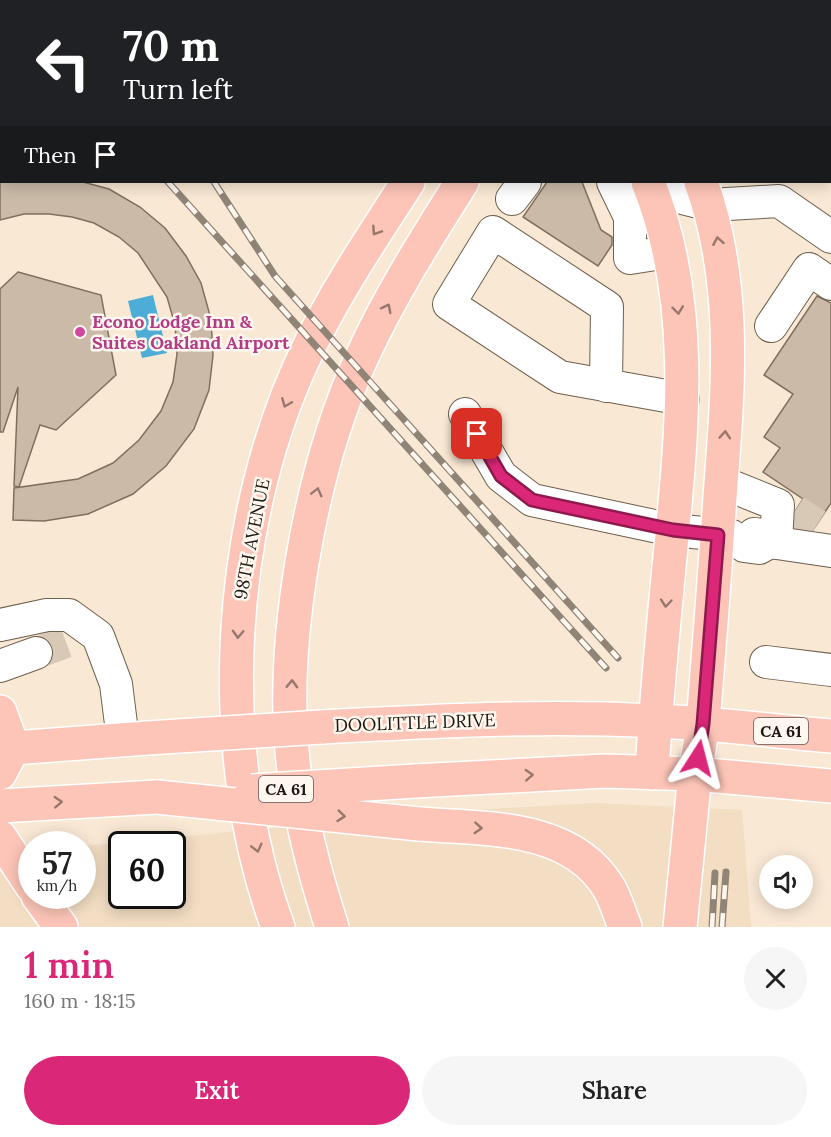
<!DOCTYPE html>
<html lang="en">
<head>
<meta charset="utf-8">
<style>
  body { margin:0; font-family:Lora,serif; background:#f6f6f6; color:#222; height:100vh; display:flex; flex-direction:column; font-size:22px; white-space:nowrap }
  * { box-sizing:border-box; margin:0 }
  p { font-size:20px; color:#767676 }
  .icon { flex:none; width:33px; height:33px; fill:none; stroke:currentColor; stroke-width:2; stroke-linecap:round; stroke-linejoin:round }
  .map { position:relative; height:927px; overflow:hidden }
  .side { display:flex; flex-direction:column; background:#fff; flex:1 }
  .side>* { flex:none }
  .guide { position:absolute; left:0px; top:0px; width:831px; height:183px; box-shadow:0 3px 15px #0003; background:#202124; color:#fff; overflow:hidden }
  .controls { position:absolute; left:759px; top:855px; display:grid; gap:12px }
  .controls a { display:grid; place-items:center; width:54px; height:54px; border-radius:50%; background:#fff; box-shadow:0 3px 15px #0003; font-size:30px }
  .speed { position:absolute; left:18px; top:831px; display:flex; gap:12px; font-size:30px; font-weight:700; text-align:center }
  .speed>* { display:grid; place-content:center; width:78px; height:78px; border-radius:50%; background:#fff; box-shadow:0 3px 15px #0003; line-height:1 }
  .speed small { font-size:15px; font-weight:400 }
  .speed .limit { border:3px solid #111; border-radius:9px; background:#fff; color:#111 }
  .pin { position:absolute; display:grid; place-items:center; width:51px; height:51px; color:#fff; margin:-26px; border-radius:12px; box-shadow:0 3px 9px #0006 }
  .me { position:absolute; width:66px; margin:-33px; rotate:9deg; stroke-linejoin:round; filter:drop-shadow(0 0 4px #0008) }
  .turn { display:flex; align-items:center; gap:21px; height:126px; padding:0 24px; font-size:27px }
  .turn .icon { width:78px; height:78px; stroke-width:2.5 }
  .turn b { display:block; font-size:42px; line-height:51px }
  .then { display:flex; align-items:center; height:57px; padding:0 24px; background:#0003; gap:12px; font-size:22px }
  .round { display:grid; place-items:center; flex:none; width:63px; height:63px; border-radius:32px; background:#f6f6f6 }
  .head { display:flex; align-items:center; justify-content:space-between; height:102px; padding:0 24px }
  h1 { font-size:36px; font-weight:600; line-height:45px; color:#db2777 }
  .button { display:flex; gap:12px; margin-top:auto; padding:12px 24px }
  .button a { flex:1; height:69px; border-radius:36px; background:#db2777; color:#fff; font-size:24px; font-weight:600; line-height:69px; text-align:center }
  .button a+a { background:#f6f6f6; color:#222 }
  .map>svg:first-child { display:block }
</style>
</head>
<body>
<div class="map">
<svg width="831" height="927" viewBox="0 0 831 927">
  <rect width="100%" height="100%" fill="#f9e8d4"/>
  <!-- built -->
  <path fill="#f3ddc3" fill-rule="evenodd" d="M595,803L742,810L751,927H0V858L31,852L32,896H82L83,846L438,812ZM122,844H172V896H122Z"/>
  <!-- water -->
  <path fill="#4dadd6" d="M153,295L167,353L142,358L128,301Z"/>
  <!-- building -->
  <path fill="#cabaa7" stroke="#7f705e" stroke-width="1.5" d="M0,182H83L109,189L140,207L165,228L186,256L201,283L211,319L213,355L209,390L194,429L166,466L133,494L88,514L44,521L13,520L14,488L78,479L113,463L139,440L161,411L173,382L177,354L175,325L167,297L138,253L119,237L94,223L72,217L49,214H24L0,220Z
    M547,182H582L601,230L612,237V245L598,266L523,217Z
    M18,272L101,295L116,375L56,430L40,425L19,487L14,486L18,387L3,432H0V289Z
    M817,296L831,303V503L813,530L795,521L796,510L803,499L763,472L780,448L764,437L793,394L764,375Z"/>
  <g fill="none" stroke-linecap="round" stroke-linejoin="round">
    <!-- minor-tunnel -->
    <path stroke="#d8c9b7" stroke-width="32" stroke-dasharray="32 16" stroke-linecap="butt" d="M795,511L817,525
      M36,653L66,642"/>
    <!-- minor casing -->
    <g stroke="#6e5f4e" stroke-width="34">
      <path id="minor" d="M613,182L630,217V258L668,252
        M651,190L710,205L779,201L831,237
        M512,199L525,182
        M771,326L809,269L831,284
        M606,386L607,307L493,232L449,304L560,377L683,399
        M465,414L501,476L532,500L673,530L732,536L744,546L759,548L770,542
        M721,482L778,505L776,543
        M754,534L762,535L770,542L831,551
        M0,625L47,615H69L98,636L116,684L123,740
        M766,662L831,670
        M0,666L36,653"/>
    </g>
    <!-- major casing -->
    <g stroke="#fff" stroke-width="36">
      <path id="major" d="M522,0L523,2
        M585,0L586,2
        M648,182C695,298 683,424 671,546C664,621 656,697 652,773
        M0,712L13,748L0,773
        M322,727C432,721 543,715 654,721C713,723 772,731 831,736
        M0,749L147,738
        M415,781L605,771L695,774L831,786
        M0,806L157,797
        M419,824C484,829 571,824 609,888C616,900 620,915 625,927
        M0,837L32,886
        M38,896L61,927
        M278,927C212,749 226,514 310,345C338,288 374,235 408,182
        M332,927C316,878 303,828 295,777C277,652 309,473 361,359C389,297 426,239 462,182
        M680,927L695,774L703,724C709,648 715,573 720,497C728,390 738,284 701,182"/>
    </g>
    <!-- minor -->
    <use href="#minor" stroke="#fff" stroke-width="32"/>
    <!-- major -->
    <use href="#major" stroke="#fdc5b8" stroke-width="33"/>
    <!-- rail casing -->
    <g stroke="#908476" stroke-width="7">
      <path id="rail" d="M53,0L54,2
        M108,0L109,2
        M168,182L606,668
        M214,182L275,276L618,658
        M712,927L715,873
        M722,927L726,872"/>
    </g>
    <!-- rail -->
    <use href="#rail" stroke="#fef7ef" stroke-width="4.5" stroke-dasharray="14" stroke-linecap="butt"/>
    <!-- major-bridge casing -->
    <g stroke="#fff" stroke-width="36" stroke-linecap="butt">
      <path id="major-bridge" d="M147,738L322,727
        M252,791L415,781
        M157,797L419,824"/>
    </g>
    <!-- major-bridge -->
    <use href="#major-bridge" stroke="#fdc5b8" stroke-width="33"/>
  </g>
  <!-- one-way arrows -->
  <defs><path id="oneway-chevron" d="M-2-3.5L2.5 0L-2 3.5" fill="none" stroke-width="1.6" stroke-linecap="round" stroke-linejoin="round" transform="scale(1.5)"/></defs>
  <g stroke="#98776c">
    <use href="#oneway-chevron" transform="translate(376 231) rotate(123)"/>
    <use href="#oneway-chevron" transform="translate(718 241) rotate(-100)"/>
    <use href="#oneway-chevron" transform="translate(387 308) rotate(-63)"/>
    <use href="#oneway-chevron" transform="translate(678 310) rotate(83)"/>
    <use href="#oneway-chevron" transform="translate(286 403) rotate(112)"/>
    <use href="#oneway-chevron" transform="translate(725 435) rotate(-86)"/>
    <use href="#oneway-chevron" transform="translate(317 492) rotate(-76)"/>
    <use href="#oneway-chevron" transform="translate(666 603) rotate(95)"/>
    <use href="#oneway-chevron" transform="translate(238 634) rotate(92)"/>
    <use href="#oneway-chevron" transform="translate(292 684) rotate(-88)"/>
    <use href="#oneway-chevron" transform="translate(529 775) rotate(-3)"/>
    <use href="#oneway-chevron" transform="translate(58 802) rotate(-3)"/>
    <use href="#oneway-chevron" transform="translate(341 816) rotate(6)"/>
    <use href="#oneway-chevron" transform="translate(478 828) rotate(4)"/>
    <use href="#oneway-chevron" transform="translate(257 848) rotate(76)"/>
  </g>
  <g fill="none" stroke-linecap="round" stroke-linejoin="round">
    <!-- route casing -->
    <g stroke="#8e194d" stroke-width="15">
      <path id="route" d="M477,434L501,476L532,500L673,530L718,535L703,724L698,758"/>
    </g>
    <!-- route -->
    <use href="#route" stroke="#db2777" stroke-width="10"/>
  </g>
  <!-- markers -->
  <circle fill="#d1479c" stroke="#fef7ef" stroke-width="2" cx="80" cy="332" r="6"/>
  <g text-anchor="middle" stroke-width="5" stroke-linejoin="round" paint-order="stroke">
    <!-- shield labels -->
    <g fill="#fef7ef" stroke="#605a53" stroke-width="1.5">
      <rect x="754" y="718" width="54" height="26" rx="4.5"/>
      <rect x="259" y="776" width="54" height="26" rx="4.5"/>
    </g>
    <g font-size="16" font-weight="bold" fill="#1d1710">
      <text x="781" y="737">CA 61</text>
      <text x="286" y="795">CA 61</text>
    </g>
    <!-- hotel labels -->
    <g font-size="18" font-weight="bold" fill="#b23c85" stroke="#fef7ef" text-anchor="start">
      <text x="92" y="328">Econo Lodge Inn &amp;<tspan x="92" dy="21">Suites Oakland Airport</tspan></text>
    </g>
    <!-- street labels -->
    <g font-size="18" fill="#1d1710" stroke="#fef7ef">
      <text transform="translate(252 539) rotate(-79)" y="6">98TH AVENUE</text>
      <text transform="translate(415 723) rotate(-2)" y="6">DOOLITTLE DRIVE</text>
    </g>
  </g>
</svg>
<div class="controls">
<a><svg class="icon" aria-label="sound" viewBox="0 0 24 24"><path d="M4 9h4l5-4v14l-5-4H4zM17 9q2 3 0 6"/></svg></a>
</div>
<div class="speed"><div>57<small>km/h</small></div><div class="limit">60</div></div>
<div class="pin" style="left:477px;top:434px;background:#d93025"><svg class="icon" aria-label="arrive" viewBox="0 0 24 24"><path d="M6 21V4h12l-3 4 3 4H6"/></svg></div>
<svg class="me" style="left:698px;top:758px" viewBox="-20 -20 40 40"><path d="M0-17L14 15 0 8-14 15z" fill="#db2777" stroke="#fff" stroke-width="4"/></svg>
<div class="guide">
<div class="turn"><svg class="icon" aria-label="left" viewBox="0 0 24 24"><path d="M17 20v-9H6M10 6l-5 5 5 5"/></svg><div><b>70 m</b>Turn left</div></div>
<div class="then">Then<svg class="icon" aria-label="arrive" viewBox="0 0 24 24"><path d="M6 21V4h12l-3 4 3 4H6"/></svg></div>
</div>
</div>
<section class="side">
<div class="head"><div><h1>1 min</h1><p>160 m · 18:15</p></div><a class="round"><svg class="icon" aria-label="close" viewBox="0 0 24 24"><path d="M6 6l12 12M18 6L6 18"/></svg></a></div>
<div class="button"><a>Exit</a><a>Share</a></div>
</section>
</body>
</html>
